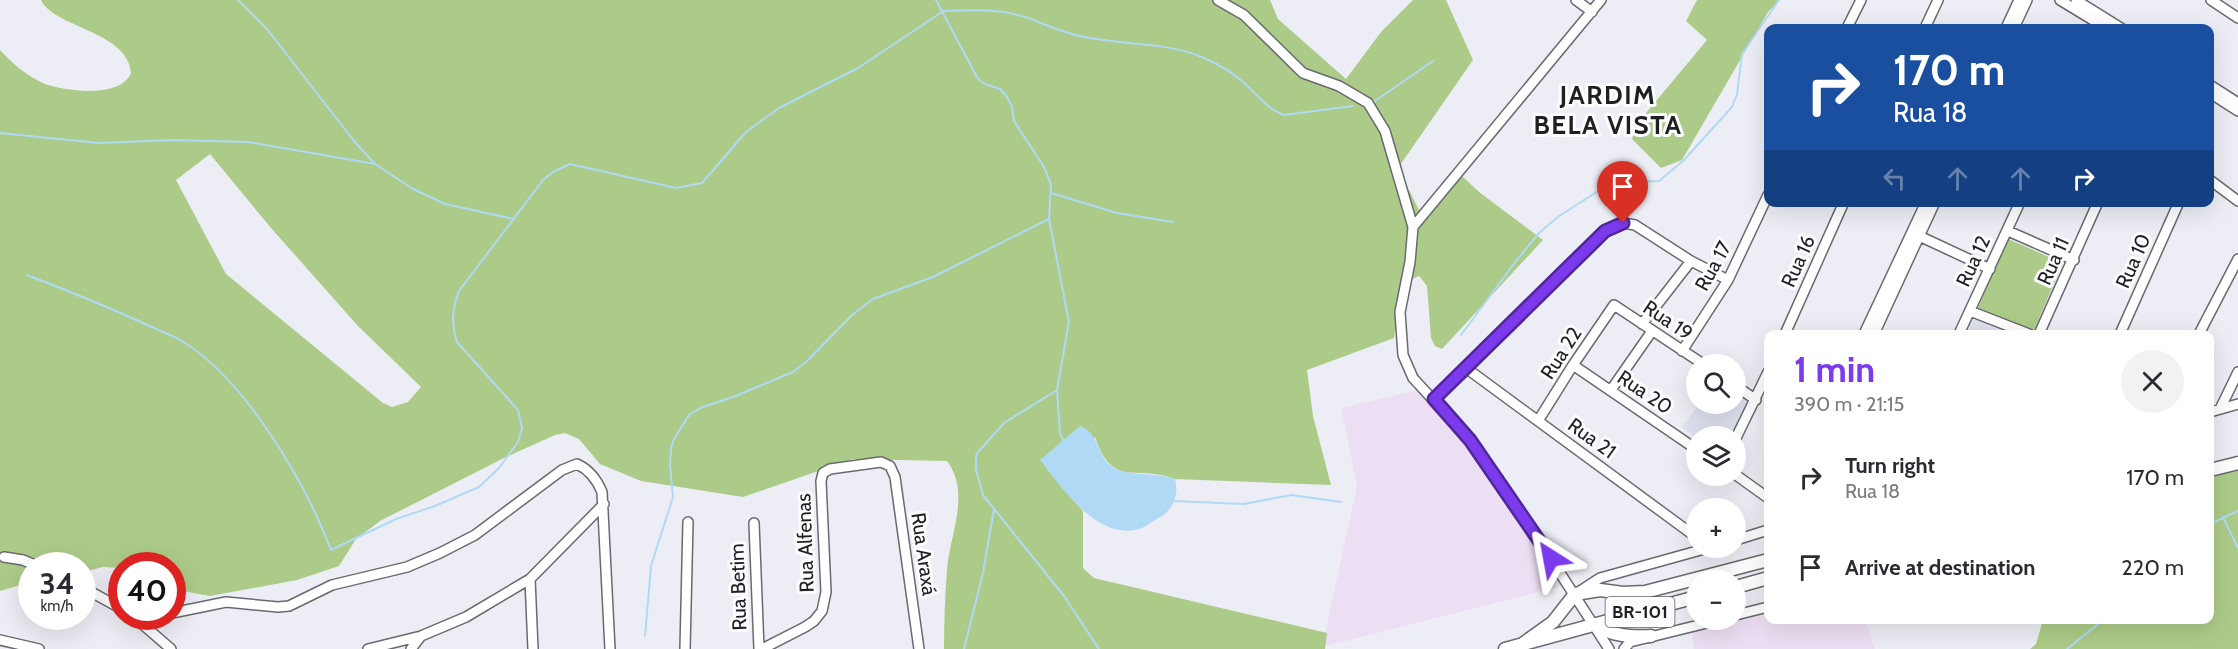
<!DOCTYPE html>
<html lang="en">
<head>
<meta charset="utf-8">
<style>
  body { margin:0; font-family:Cabin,sans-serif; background:#f2f2f3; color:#2b2b33; height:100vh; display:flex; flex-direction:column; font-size:22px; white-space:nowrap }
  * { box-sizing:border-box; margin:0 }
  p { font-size:20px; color:#7c7c81 }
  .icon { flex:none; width:33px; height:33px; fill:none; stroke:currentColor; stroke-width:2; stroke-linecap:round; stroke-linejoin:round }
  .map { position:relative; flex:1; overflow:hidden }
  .side { position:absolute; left:1764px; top:330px; width:450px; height:294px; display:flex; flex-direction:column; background:#fff; border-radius:12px; box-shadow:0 6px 24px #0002 }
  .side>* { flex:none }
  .top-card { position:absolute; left:1764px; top:24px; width:450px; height:183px; border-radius:12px; box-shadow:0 6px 24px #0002; background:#1a4fa0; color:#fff; overflow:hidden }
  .controls { position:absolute; left:1686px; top:354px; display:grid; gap:12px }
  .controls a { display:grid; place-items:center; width:60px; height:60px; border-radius:50%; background:#fff; box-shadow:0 6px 24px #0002; font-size:30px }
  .speed { position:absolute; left:18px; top:552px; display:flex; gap:12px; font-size:30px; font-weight:700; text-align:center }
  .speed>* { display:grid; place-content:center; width:78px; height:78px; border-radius:50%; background:#fff; box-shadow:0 6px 24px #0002; line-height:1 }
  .speed small { font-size:15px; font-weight:400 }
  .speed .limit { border:9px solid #d22; background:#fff; color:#111 }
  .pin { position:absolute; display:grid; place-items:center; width:51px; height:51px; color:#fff; margin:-62px -26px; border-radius:50% 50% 50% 0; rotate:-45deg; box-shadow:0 0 6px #0007 }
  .pin .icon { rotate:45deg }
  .me { position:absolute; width:66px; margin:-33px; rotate:326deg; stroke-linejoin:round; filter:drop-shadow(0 0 4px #0008) }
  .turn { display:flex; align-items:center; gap:21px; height:126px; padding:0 30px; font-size:27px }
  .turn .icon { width:78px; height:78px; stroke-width:2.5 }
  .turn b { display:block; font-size:42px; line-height:51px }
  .lanes { display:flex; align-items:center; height:57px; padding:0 30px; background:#0003; justify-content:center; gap:30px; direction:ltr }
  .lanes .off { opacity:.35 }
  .round { display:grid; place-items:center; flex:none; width:63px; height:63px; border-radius:32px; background:#f2f2f3 }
  .head { display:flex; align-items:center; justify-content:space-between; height:102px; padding:0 30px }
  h1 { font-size:36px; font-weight:700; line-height:45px; color:#7c3aed }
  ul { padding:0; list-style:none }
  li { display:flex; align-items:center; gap:18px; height:90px; padding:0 30px }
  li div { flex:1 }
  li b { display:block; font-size:22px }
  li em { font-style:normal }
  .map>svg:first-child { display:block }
</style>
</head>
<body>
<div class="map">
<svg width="2238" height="649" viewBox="0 0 2238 649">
  <rect width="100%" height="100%" fill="#edeef5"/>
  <!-- industrial -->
  <path fill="#eddff3" d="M1423,389L1463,423L1488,454L1574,583L1322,647L1357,486L1341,408Z
    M1768,613V620H1865L1875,649H1694L1692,632Z"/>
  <!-- built -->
  <path fill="#dee1ee" d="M1976,314L2026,334H1966Z
    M1736,389L1753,402L1733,436H1696V438L1682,427L1699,404H1736Z"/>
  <!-- green -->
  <path fill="#accb88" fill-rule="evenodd" d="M41,0H1270L1278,19L1346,79L1381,32L1413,0H1446L1473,60L1398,168L1419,210L1461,175L1479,192L1543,240L1442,349L1435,346L1431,338L1427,286L1419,276C1398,282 1397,320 1394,338L1307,370L1313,416L1331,485L1175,479C1136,464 1113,490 1095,437L1058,483L1083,511V568L1094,578L1327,633L1325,649H944C944,622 945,596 947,569C950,534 971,493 947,461L853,459L743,497L641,481L600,464L579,439L565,433L555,435L504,458L380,521L356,539L339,566L297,580L210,596L183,591L173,585L172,566H122L121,568L103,567L83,572L82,566H32L31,582L0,591V50C12,63 28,77 45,84C66,91 120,99 131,73C128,31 54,28 41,0ZM210,154L271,228L358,326L421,387L408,402L392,407L383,403L226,274L176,180Z
    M1697,0H1780L1768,12L1682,160L1661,168L1632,139L1636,125L1707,40L1686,21Z
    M2008,239L2063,263L2033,332L1978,308Z
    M2238,463V649H2030L2036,644L2043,620H2210V471Z"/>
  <!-- water -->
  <path fill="#b0d9f6" d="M1080,426C1099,432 1096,454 1111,466C1124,477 1156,472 1175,479C1179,493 1174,508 1162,516C1155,519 1149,525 1142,528C1100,544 1061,487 1040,460Z"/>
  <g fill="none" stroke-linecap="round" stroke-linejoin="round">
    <!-- stream -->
    <path stroke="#b0d9f6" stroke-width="2" d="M238,0L267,29L354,141L375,164L413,189L445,204L514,219
      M936,0L978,79L985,84L1000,89L1007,97L1012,107L1014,121L1044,167L1051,184L1049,219L1069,322L1057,390L1060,434L1064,441
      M942,11C971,10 1000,8 1028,18C1047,25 1065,34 1085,37C1123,45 1166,42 1202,57C1216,63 1230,71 1242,81C1254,91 1268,110 1284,115L1353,106
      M1372,103L1433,61
      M0,133L99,143L174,140L248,142L375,164
      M1051,193L1117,213L1173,222
      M27,275C66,290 106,306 145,324C157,330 171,334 182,341C245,379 305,482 331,550L396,519L435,506L479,487L499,468L518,442L522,428L518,410L457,342C451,323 452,309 459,291L543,180L553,172L570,164L676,188L702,183L746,132L779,108L858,68L942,12
      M1461,335L1516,261L1539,233L1559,216L1603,188L1621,182L1659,181L1683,161L1732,107L1737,94L1742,54L1779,0
      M1057,390L1004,423L978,452L976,456V470L983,495L1064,596L1099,649
      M1173,501L1244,504L1291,495L1341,502
      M2223,517L2238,548
      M2210,524L2238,511
      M645,636L651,566L673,497L670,466L671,448L674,439L689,415L700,408L733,397L793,372L807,361L852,315L873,299L933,277L1049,219
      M964,649L983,573L994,509
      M2067,649L2103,620"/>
    <!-- minor casing -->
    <g stroke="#686a6f" stroke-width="12">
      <path id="minor" d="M1218,0L1244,15L1303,73L1339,86L1368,103L1385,131L1413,227L1410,262L1400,312L1403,355L1413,378L1470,440L1551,559L1609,649
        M1576,0L1592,12
        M2060,0L2106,28
        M2076,0L2121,28
        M2211,0L2238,18
        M1847,28L1861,0
        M1925,28L1938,0
        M2006,28L2019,0
        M2014,28L2027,0
        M2210,85L2238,103
        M2210,93L2238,111
        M2210,180L2238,201
        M1413,227L1601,0
        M2008,231L2074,260
        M1917,235L1990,269
        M1970,311L2029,334
        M1642,324L1691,261
        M1785,334L1844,202
        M1864,334L1926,202
        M1874,334L1935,202
        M1959,334L2020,202
        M2039,334L2098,202
        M2120,334L2179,202
        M2199,334L2238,259
        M1682,351L1728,280L1768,195
        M1573,365L1696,449
        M1466,368L1696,537
        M1736,386L1756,400
        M1611,390L1652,331
        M1434,399L1605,231L1623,223L1635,225L1691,261L1728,280
        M2220,409L2238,372
        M2210,412L2238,404
        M1538,421L1573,365L1614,305L1703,364
        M1736,438L1768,372
        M1736,475L1768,498
        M754,523L759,649
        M1736,540L1768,530
        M4,557L23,560L37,566
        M530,579L533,649
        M82,587L122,609
        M1577,593L1600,578L1708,548
        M172,613L226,602L278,607L289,606L332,585L407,567L440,553L475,535L562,470L577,464C590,470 597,480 602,492L610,649
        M1736,615L1768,607
        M133,616L171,649
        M141,621L159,616
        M0,640L39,649
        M368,649L421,636L466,617L530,579L604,504
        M411,649L421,636
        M685,649L688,522
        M762,649L805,627L814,621L822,611L826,592L821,481L823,473L830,469L881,462L890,466L895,477L919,649
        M1624,649L1630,642L1719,620"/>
    </g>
    <!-- major casing -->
    <g stroke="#686a6f" stroke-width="15">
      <path id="major" d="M2210,470L2238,463
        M1736,587L1768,578
        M1593,624C1613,636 1629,637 1651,636
        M1521,645L1553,622L1575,594L1600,590L1623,593L1645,592L1768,560
        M1505,649L1696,597"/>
    </g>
    <!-- minor -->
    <use href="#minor" stroke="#fff" stroke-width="9"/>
    <!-- major -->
    <use href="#major" stroke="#fff" stroke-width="12"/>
  </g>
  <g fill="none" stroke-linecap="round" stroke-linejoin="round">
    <!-- route casing -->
    <g stroke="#51269a" stroke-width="15">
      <path id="route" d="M1551,558L1470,440L1434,399L1605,231L1623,223"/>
    </g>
    <!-- route -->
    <use href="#route" stroke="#7c3aed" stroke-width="10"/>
  </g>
  <g text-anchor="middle" stroke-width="6" stroke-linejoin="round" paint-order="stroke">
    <!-- shield labels -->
    <rect fill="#fbfcfe" stroke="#616264" stroke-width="1.5" x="1605.5" y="597" width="69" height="30" rx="4.5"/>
    <g font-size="18" font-weight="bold" fill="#1f2022">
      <text x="1640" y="618">BR-101</text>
    </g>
    <!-- street labels -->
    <g font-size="20" fill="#1f2022" stroke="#fbfcfe">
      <text transform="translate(1798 261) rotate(-66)" y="7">Rua 16</text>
      <text transform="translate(1973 261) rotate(-65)" y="7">Rua 12</text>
      <text transform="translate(2053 261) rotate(-66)" y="7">Rua 11</text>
      <text transform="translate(2133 261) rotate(-66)" y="7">Rua 10</text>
      <text transform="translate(1713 266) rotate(-61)" y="7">Rua 17</text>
      <text transform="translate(1668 320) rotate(34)" y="7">Rua 19</text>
      <text transform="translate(1561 353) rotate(-57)" y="7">Rua 22</text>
      <text transform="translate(1645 392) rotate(34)" y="7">Rua 20</text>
      <text transform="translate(1592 438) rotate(36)" y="7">Rua 21</text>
      <text transform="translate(805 543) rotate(-92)" y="7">Rua Alfenas</text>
      <text transform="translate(924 554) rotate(82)" y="7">Rua Araxá</text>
      <text transform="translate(738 587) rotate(-92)" y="7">Rua Betim</text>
    </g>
    <!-- district labels -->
    <g font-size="26" font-weight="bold" letter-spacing="1.5" fill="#1f2022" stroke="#fbfcfe">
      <text x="1608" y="104">JARDIM<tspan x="1608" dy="30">BELA VISTA</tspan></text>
    </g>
  </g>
</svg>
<div class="controls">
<a><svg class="icon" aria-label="search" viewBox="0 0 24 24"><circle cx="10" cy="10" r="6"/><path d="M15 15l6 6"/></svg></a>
<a><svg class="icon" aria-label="layers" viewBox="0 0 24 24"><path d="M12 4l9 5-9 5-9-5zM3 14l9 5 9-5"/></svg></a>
<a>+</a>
<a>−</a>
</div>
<div class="speed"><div>34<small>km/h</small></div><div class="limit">40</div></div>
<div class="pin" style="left:1623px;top:223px;background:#d93025"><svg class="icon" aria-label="arrive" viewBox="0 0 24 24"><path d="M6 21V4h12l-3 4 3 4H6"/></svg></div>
<svg class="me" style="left:1551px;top:558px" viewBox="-20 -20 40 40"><path d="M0-17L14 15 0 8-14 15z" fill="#7c3aed" stroke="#fff" stroke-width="4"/></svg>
<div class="top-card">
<div class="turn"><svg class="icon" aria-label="right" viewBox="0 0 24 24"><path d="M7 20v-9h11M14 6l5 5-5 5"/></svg><div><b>170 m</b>Rua 18</div></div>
<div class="lanes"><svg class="icon off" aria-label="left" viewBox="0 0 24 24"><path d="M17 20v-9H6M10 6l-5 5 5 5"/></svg><svg class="icon off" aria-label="ahead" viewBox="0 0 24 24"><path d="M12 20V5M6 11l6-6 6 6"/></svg><svg class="icon off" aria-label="ahead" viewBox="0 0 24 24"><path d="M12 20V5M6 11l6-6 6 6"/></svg><svg class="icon" aria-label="right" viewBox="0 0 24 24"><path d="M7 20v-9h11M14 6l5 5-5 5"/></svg></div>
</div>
<section class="side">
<div class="head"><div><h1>1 min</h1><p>390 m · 21:15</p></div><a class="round"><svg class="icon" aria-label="close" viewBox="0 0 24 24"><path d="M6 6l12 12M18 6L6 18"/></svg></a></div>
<ul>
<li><svg class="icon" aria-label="right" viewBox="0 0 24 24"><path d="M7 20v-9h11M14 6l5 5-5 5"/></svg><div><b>Turn right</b><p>Rua 18</p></div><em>170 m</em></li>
<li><svg class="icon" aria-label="arrive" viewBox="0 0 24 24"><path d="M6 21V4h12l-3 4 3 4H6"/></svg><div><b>Arrive at destination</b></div><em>220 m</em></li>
</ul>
</section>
</div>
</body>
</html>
